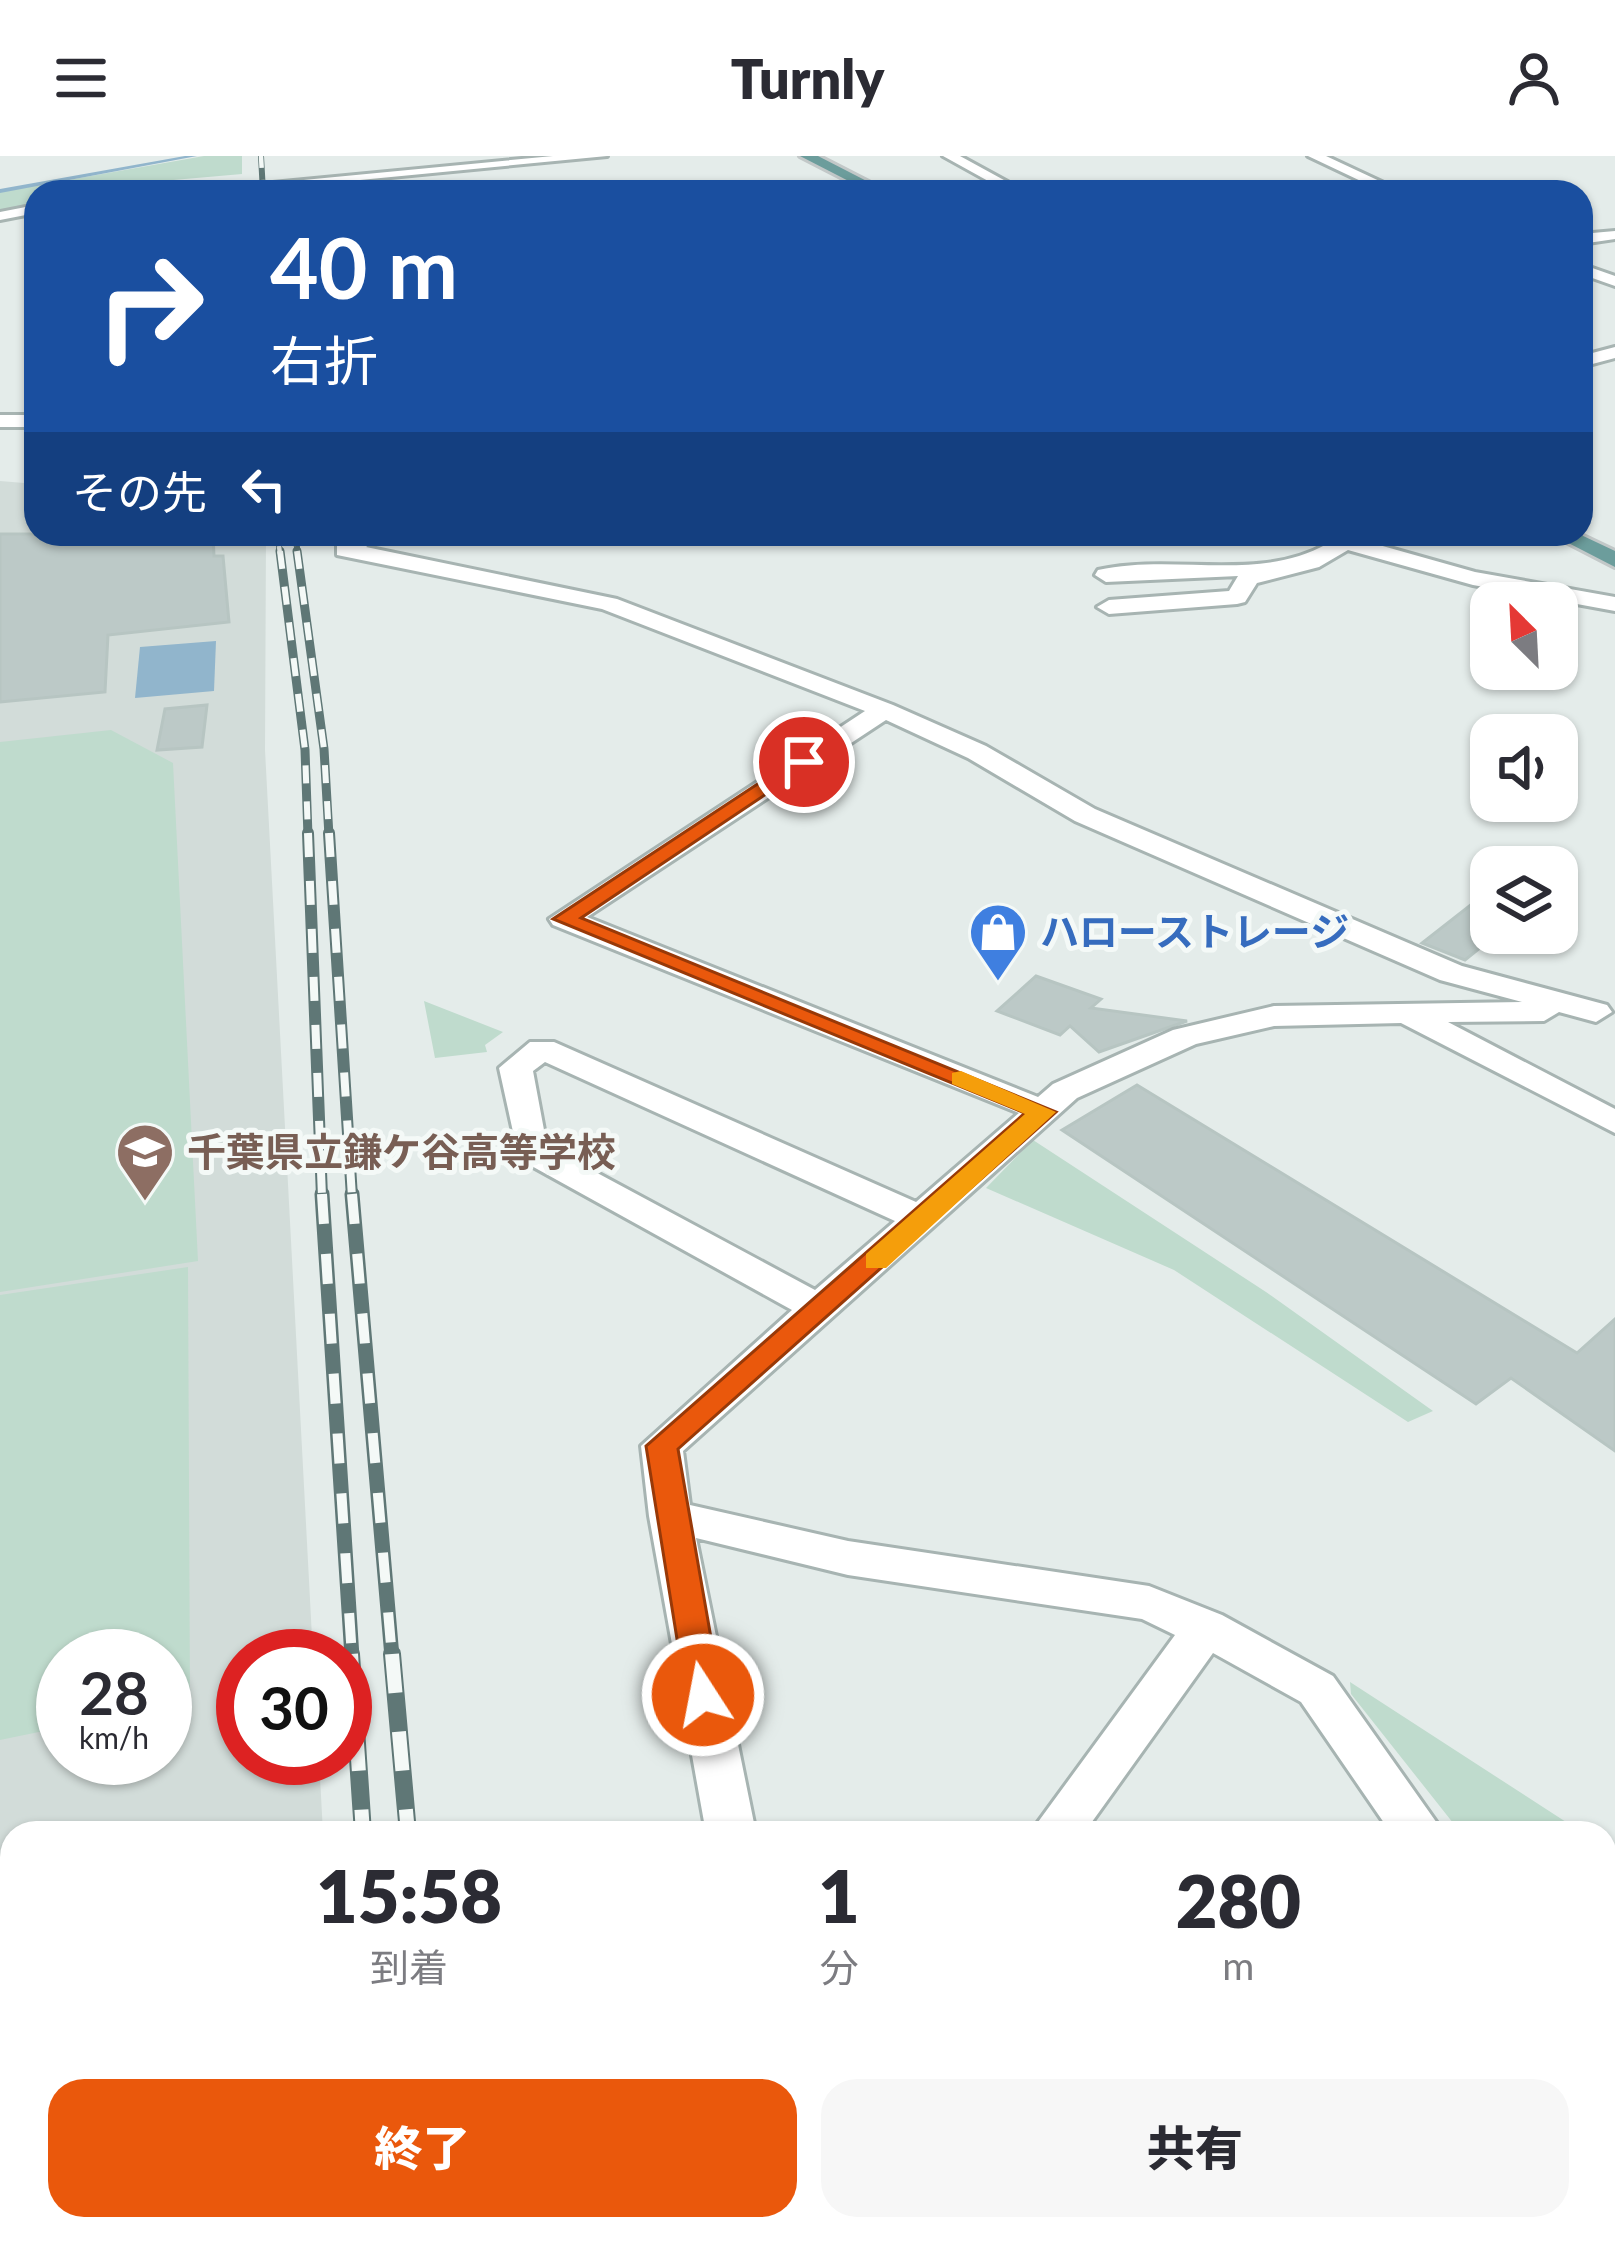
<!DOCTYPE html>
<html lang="ja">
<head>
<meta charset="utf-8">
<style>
  body { margin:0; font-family:Lato,"Noto Sans JP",sans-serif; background:#f7f7f7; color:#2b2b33; height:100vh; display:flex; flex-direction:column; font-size:45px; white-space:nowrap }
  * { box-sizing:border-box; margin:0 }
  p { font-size:39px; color:#7c7c81 }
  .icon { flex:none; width:66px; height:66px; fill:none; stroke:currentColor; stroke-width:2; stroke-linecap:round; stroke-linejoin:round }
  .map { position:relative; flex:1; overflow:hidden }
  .details { position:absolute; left:0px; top:1665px; width:1617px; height:420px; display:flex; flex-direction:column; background:#fff; border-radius:36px 36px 0 0; box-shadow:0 3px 9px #0004 }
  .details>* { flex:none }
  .banner { position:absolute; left:24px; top:24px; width:1569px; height:366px; border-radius:36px; box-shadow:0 3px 9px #0004; background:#1a4fa0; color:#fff; overflow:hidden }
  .needle { width:78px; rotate:336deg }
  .tools { position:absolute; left:1470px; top:426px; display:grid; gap:24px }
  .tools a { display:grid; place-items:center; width:108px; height:108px; border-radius:24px; background:#fff; box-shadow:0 3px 9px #0004; font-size:60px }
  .speed { position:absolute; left:36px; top:1473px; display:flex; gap:24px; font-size:60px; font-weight:700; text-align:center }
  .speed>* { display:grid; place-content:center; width:156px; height:156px; border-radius:50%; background:#fff; box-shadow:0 3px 9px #0004; line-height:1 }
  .speed small { font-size:30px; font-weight:400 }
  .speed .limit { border:18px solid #d22; background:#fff; color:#111 }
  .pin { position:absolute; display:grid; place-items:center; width:102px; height:102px; color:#fff; margin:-51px; border:6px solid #fff; border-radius:50%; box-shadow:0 3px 12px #0007 }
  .me { position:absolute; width:132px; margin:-66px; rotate:349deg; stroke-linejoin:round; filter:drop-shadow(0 0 9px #0008) }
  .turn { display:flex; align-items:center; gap:42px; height:252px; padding:0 48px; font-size:54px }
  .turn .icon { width:156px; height:156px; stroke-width:2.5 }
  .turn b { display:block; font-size:84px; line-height:102px }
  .then { display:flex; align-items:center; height:114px; padding:0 48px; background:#0003; gap:24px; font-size:45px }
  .eta { display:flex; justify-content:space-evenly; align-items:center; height:204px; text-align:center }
  .eta b { font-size:72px; font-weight:800; line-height:84px }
  .cta { display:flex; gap:24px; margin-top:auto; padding:24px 48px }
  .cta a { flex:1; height:138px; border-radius:36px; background:#ea580c; color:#fff; font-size:48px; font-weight:800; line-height:138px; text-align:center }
  .cta a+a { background:#f7f7f7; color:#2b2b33 }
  header { display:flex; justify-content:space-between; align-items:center; height:156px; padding:0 48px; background:#fff; font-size:54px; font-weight:800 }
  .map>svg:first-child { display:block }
</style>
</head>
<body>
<header><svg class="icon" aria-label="menu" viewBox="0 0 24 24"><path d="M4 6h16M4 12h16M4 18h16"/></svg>Turnly<svg class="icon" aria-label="person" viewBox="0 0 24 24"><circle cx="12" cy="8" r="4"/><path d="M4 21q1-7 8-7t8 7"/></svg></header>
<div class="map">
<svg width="1615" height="2085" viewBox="0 0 1615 2085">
  <rect width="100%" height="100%" fill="#e4ecea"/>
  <!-- built -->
  <path fill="#d2dcd9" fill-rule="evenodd" d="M0,325L36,328V378H266L265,594L313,1500H243V1602H319L323,1677H12V1715L0,1716ZM63,1500H165V1602H63Z"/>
  <!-- green -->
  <path fill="#bfdbcd" d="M204,0H242V18L36,36V50L0,58V36Z
    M111,574L173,607L198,1105L0,1136V586Z
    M424,845L503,876L485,889L487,896L435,902Z
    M1033,984L1266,1136L1433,1255L1408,1266L1174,1114L986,1032Z
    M188,1111L190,1546L165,1551V1500H63V1571L0,1584V1139Z
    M1350,1526L1583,1677H1461L1351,1538Z"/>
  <!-- water -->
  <path fill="#91b5cc" d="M216,485L214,535L135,542L140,491Z"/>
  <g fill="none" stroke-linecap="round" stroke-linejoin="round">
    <!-- stream -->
    <path fill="#91b5cc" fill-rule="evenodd" d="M185,0H197L0,37V33Z"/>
  </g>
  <!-- building -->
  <path fill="#bcc9c7" stroke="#b7c5c2" stroke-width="3" d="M0,378H213L214,400H223L229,466L108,479L105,536L0,546Z
    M207,549L202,591L157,594L165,553Z
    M1491,733V783L1465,804L1422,787Z
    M1036,820L1101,843L1091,852L1187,865L1099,896L1070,870L1060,879L997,855Z
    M1137,929L1577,1197L1615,1163V1295L1511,1222L1476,1248L1062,974Z"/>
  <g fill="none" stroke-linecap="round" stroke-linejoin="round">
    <!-- minor casing -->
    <g stroke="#a7b4b2" stroke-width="6">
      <path id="minor" d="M553,0H607L235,36H179Z
        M943,0H960L1026,36H1008Z
        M1308,0H1326L1403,36H1384Z
        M36,49V57L0,64V56Z
        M1615,75V83L1581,88V78Z
        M1581,108L1615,120V130L1581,118Z
        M356,378H383L366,391L617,443L893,549L986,590L1095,653L1462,810L1607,849L1612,856L1596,866L1559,856L1544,865L1448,866L1615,953V977L1401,867L1274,870L1196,888L1077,942L683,1295L690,1349L848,1385L1149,1430L1222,1459L1333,1520L1444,1677H1391L1301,1546L1213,1497L1084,1677H1030L1175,1479L1142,1463L848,1419L696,1382L756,1677H706L649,1360L641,1290L792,1154L519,1003L499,912L530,886H554L916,1046L1019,957L553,769L549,763L865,555L602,453L337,399V389ZM886,564L968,602L1075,665L1440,824L1522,846L1274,850L1173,874L1053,928L1038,941L587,761ZM545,906L895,1065L815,1134L547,990L533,915Z
        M1305,378H1340L1475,416L1615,441V455L1473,429L1348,394L1319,411L1257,427L1245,446L1237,448L1109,458L1097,451L1109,444L1229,435L1238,420L1106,426L1095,419L1098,414C1175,397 1257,427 1327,388Z
        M0,1899L12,1900V1952L0,1951Z
        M1605,1926L1615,1930V1995L1605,1991Z
        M121,2073H179V2085H121Z
        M1077,2073H1192L1187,2085H1082Z
        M1524,2073H1583L1578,2085H1519Z"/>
    </g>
    <!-- tertiary casing -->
    <g stroke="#a7b4b2" stroke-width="6">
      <path id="tertiary" d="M1615,191V202L1581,211V200Z
        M0,259H36V271H0Z"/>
    </g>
    <!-- primary casing -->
    <g stroke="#c2c8c8" stroke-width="6">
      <path id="primary" d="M800,0H818L888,36H870Z
        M1551,378H1579L1615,395V411Z"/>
    </g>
    <!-- minor -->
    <use href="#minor" fill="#fff" fill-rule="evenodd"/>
    <!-- tertiary -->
    <use href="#tertiary" fill="#fff" fill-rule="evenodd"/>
    <!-- primary -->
    <use href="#primary" fill="#6c9d9c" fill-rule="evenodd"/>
    <!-- rail-far4 casing -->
    <g stroke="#5f7776" stroke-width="6">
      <path id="rail-far4" d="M261,0L263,36
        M295,378L298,398
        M279,390L280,398"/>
    </g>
    <!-- rail-far3 casing -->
    <g stroke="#5f7776" stroke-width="9">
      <path id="rail-far3" d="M280,395L305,594L308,680
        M297,395L324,593L329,680"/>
    </g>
    <!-- rail-far2 casing -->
    <g stroke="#5f7776" stroke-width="12">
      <path id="rail-far2" d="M308,677L322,1041
        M329,677L352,1041"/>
    </g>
    <!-- rail-far1 casing -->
    <g stroke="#5f7776" stroke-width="15">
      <path id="rail-far1" d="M322,1038L352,1501
        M352,1038L392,1501"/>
    </g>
    <!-- rail casing -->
    <g stroke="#5f7776" stroke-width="18">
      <path id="rail" d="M351,1498L363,1677
        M392,1498L408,1677
        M392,2073L393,2085
        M445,2073L447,2085"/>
    </g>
    <!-- rail-far4 -->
    <use href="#rail-far4" stroke="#f4f9f7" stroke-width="4.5" stroke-dasharray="12" stroke-linecap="butt"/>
    <!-- rail-far3 -->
    <use href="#rail-far3" stroke="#f4f9f7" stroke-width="6" stroke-dasharray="18" stroke-linecap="butt"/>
    <!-- rail-far2 -->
    <use href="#rail-far2" stroke="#f4f9f7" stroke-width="8" stroke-dasharray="24" stroke-linecap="butt"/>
    <!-- rail-far1 -->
    <use href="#rail-far1" stroke="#f4f9f7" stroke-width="10" stroke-dasharray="30" stroke-linecap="butt"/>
    <!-- rail -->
    <use href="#rail" stroke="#f4f9f7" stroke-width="14" stroke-dasharray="39" stroke-linecap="butt"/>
  </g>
  <!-- route -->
  <path fill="#ea580c" stroke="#983908" stroke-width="3" d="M797,602L814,606L581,762L1056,956L678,1293L721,1539L716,1550L703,1554L691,1550L686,1539L646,1290L1025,957L553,763Z"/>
  <!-- slow -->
  <path fill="#f59e0b" d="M961,915L1056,956L886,1112H866V1098L1025,958L952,928V917Z"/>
  <!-- icons -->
  <defs>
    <g id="shop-pin" transform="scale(3)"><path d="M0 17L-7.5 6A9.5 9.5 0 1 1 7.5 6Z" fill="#3f7fe0" stroke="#f4f9f7"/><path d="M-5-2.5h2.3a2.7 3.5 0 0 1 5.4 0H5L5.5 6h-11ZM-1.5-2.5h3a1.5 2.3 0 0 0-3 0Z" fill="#fff"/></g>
    <g id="school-pin" transform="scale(3)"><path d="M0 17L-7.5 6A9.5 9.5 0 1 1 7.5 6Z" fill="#8d6e63" stroke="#f4f9f7"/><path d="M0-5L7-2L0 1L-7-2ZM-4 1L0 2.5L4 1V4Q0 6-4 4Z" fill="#fff"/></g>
  </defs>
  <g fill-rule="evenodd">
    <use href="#shop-pin" x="998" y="776"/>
    <use href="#school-pin" x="145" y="996"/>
  </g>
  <g text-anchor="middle" stroke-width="10" stroke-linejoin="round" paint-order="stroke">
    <!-- shop labels -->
    <g font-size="39" font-weight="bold" fill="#366cbe" stroke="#f4f9f7" text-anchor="start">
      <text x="1040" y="790">ハローストレージ</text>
    </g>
    <!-- education labels -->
    <g font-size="39" font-weight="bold" fill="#785e54" stroke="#f4f9f7" text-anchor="start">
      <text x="187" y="1010">千葉県立鎌ケ谷高等学校</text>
    </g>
  </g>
</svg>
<div class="tools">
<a><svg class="needle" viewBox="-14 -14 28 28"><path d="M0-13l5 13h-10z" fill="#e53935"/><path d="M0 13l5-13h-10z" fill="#7c7c81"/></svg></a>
<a><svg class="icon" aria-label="sound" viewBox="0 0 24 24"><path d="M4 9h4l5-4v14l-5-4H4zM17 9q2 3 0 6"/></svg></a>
<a><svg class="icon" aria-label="layers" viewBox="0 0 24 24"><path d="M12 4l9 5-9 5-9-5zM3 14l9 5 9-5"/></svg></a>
</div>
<div class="speed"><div>28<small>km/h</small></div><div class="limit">30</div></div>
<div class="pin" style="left:804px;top:606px;background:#d93025"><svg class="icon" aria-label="arrive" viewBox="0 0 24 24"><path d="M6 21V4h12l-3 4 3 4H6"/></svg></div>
<svg class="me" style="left:703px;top:1539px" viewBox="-20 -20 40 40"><circle r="17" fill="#ea580c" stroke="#fff" stroke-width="3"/><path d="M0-11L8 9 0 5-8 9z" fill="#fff"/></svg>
<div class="banner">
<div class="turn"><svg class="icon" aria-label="right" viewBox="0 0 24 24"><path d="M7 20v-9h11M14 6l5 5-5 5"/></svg><div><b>40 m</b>右折</div></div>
<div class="then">その先<svg class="icon" aria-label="left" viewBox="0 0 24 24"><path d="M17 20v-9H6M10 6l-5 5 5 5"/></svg></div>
</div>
<section class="details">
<div class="eta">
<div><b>15:58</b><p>到着</p></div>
<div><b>1</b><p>分</p></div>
<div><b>280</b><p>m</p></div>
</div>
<div class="cta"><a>終了</a><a>共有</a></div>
</section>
</div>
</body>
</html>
